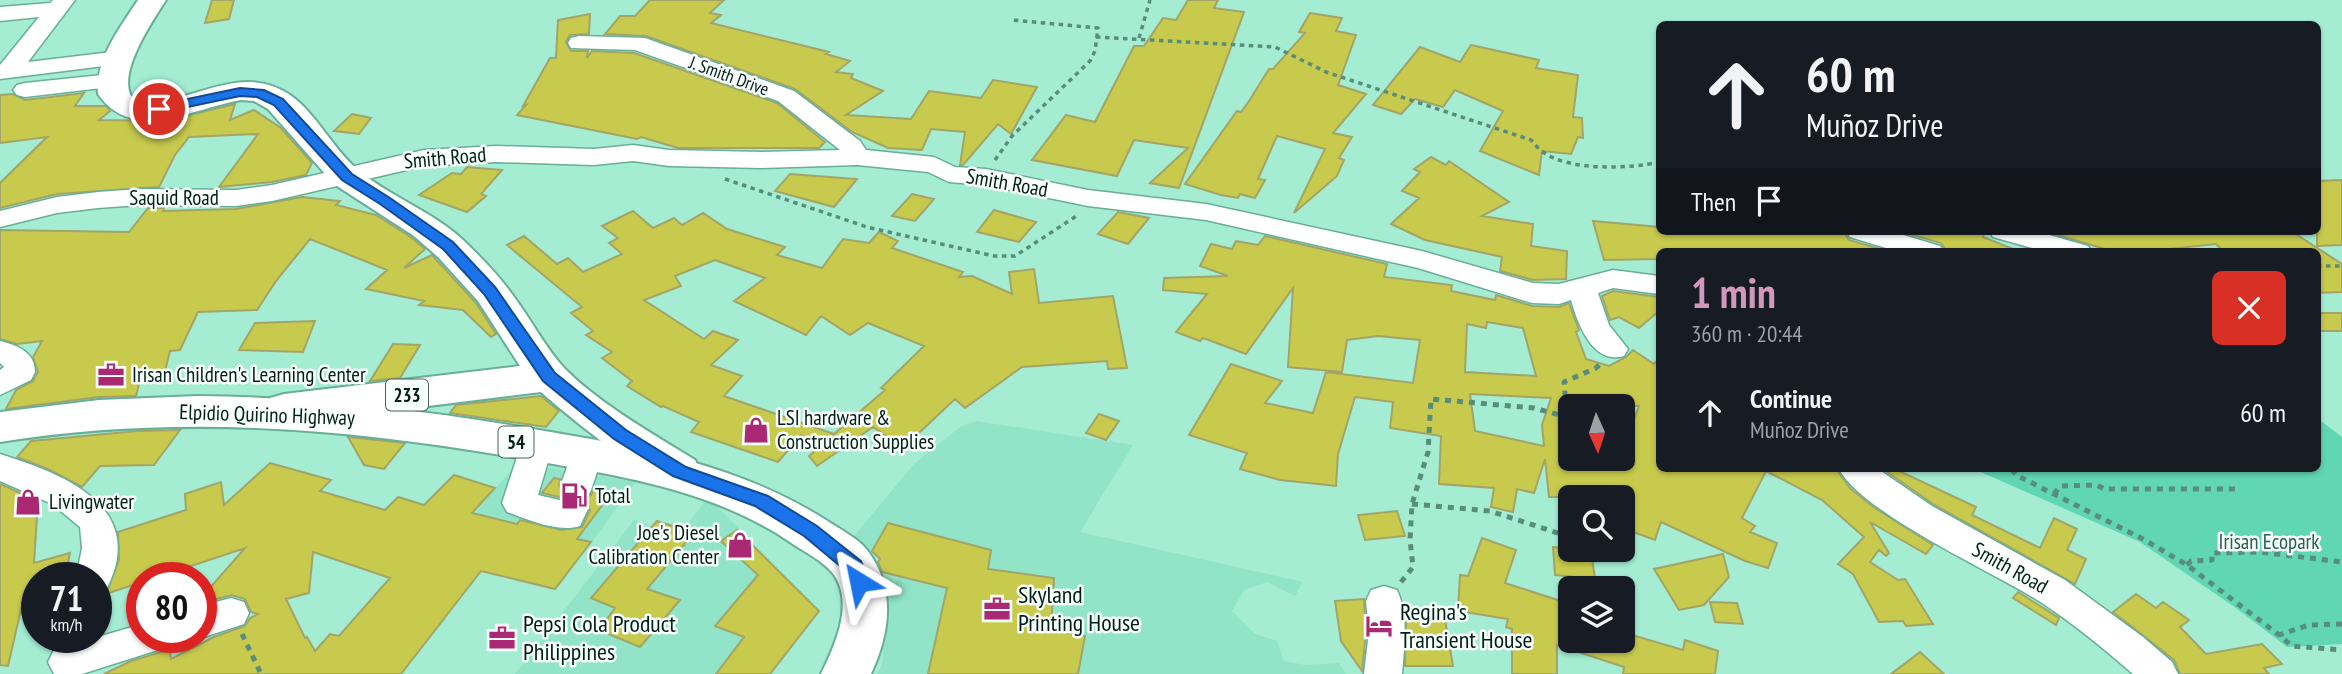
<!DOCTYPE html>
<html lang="en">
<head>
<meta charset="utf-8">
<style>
  body { margin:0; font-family:"PT Sans Narrow",sans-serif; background:#242831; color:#f1f3f6; height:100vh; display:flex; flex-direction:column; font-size:26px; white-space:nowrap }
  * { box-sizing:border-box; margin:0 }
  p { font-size:23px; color:#9ea1a6 }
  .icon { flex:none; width:38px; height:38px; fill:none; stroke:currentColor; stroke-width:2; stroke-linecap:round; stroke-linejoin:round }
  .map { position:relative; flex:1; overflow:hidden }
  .sheet { position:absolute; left:1656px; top:248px; width:665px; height:224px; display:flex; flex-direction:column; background:#171b24; border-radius:10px; box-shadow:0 2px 5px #0004 }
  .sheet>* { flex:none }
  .guide { position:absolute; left:1656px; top:21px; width:665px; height:214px; border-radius:10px; box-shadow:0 2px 5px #0004; background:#171b24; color:#f1f3f6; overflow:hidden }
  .needle { width:46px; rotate:177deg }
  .tools { position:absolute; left:1558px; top:394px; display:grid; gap:14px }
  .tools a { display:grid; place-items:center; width:77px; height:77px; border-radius:10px; background:#171b24; box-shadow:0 2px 5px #0004; font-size:35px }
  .speed { position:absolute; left:21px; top:562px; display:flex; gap:14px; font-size:35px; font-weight:700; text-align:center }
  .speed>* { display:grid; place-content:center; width:91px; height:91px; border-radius:50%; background:#171b24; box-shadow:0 2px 5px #0004; line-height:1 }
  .speed small { font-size:18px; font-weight:400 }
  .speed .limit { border:10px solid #d22; background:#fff; color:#111 }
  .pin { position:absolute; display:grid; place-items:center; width:60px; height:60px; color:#fff; margin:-30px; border:4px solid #fff; border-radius:50%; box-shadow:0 2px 7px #0007 }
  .me { position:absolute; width:77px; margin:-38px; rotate:325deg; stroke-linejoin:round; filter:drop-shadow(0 0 5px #0008) }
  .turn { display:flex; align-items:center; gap:24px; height:147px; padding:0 35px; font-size:32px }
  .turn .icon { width:91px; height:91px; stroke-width:2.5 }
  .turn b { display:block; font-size:49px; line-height:60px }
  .then { display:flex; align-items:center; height:66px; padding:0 35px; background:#0003; gap:14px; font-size:26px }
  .round { display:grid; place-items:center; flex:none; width:74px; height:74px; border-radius:10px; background:#242831 }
  .headline { display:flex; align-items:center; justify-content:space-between; height:119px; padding:0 35px }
  h1 { font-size:42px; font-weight:700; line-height:52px; color:#d298bc }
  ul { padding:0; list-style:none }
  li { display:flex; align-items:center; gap:21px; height:91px; padding:0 35px }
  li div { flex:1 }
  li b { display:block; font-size:26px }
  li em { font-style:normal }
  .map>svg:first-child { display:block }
</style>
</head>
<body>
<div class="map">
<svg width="2342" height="674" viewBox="0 0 2342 674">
  <rect width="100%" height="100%" fill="#a4edd3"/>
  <!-- built -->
  <path fill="#91e4c7" d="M976,421L1133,445L1080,532L1303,582L1295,596L1267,582L1244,590L1232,611L1255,634L1277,641L1284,661L1305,665L1339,663L1346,674H877L882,665L888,600L898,578L874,569L879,559L854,536L914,464L960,427Z
    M518,462L636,482L591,543L475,513Z
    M705,501L717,506L819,611L770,674H515L634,520L652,526L657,521L684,529Z"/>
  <!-- green -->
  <path fill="#60d6b2" d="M2317,418L2342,437V644L2287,647L2236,608L2140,542L1974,469H2317Z"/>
  <!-- building -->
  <path fill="#c7ca4d" stroke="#a2a468" stroke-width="2" fill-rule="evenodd" d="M212,0H234L229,19L205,23Z
    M650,0H724L710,13L721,15L711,23L829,52L826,54L850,61L836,72L853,74L851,78L883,91L846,115L911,119L929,91L981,98L993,80L1037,87L1011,134L998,124L963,165H960L965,132L931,129L922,150L888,148L852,132L795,89L646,36L605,34L620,16H635Z
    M1188,0H1218L1214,8L1244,12L1179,188L1150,183L1188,148L1134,140L1117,176L1032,160L1066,115L1095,122L1134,46H1144L1163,18L1176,20Z
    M1310,13L1342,18L1336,31L1356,35L1338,85L1366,94L1333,133L1352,137L1339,158L1344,160L1337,176L1294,213L1325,149L1277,136L1258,179L1265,180L1255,198L1240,194L1238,198L1221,195L1185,184L1237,111L1241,112L1249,101L1269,69H1273L1305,33L1299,32Z
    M590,14L589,34L570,35L566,42L571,51H588L587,58L592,51L634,53L777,103L825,142L819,148H678L641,137L637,139L517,115L526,105L523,106L550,58H556L558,20Z
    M1471,45L1539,60L1536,68L1578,75L1573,117L1582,118L1583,138L1578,137L1571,154L1542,151L1539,175L1480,151L1503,111L1455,90L1443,107L1415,99L1401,114L1373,105L1420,47L1460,62Z
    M84,93L75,106H106L110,111L99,120L165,121L235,104L230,120L254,110L281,128L312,163L306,175L272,182L219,187L258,134L189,137L175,155L159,187L57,194L0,208V183L47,137L0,143V95L13,94L25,100Z
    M352,114L371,118L359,134L334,131Z
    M1431,157L1446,165L1449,161L1509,202L1482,216L1533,224L1531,246L1567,251L1566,279L1533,280L1500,271L1502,257L1425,240L1391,224L1419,198L1402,191L1420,172L1414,169Z
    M467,167L502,170L481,194L486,196L467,212L419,195L452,173L461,174Z
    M790,174L857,179L834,207L775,191Z
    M2342,180V245L2317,246V181Z
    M912,194L934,199L915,221L892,216Z
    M302,197L340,201L336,205L376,215L412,238L425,249L404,268L432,255L476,303L496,334L491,337L463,310L419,305L424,301L366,289L387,270L310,239L276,281L257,310L198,312L180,350L170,351L164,375L140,380L136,396L99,397L6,409L16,390L33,381L38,372L33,357L42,341L17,344L0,339V230L129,232L148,208H164L163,211L236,209Z
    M994,210L1036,222L1019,242L977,232Z
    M633,211L653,228L674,218L682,225L703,213L727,229L785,247L777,255L822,268L843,239L869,243L879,232L898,241L892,248L963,272L959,277L972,276L1012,294L1009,272L1034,269L1039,303L1113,296L1127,368L1108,369L1107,361L1022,367L965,408L955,399L903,448L873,427L817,466L809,456L817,449L801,435L778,462L691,432L699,422L663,406L661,407L627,386L632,381L602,358L612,352L586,335L593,331L571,313L582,307L507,245L524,236L557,264L568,258L583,272L622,254L609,243L618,238L602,226ZM715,260L765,278L734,301L806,335L821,316L850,335L868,323L924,346L881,388L885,390L834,434L724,396L742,376L711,365L738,340L713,331L704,339L644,300L681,286L675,276Z
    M1118,212L1149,218L1128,244L1098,234Z
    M1593,221L1659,227V231H1843L1849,240L1890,252H1659V259L1604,260Z
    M1899,231H1985L1983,237L2018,251L1947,252L1941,243Z
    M2058,231H2291L2342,264V292L2317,293V252H2224L2216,244L2168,249L2169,252H2115L2058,235Z
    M1265,236L1387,264L1384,277L1452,285L1451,291L1495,300L1496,295L1532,306L1559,307L1569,303L1579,330L1576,332L1586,359L1609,366L1626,357L1633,350L1654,364L1659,358V469H1836L1850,488L1872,506L1933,545L1926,554L1870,522L1889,553L1886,556L1879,550L1870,562L1898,580L1905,579L1933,624L1906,626L1903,621L1879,622L1853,574L1838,564L1864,537L1822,500L1766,471L1742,518L1755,526L1750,532L1777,543L1768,568L1745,561L1661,522L1655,540L1622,528V497H1549L1545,459L1534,493L1517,489L1513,512L1491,507L1494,488L1439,484L1441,436L1390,428L1393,402L1355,397L1338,454L1336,486L1280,480L1240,469L1247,453L1189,435L1231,364L1282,381L1265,403L1313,413L1326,372L1413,383L1420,340L1378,336L1347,340L1342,372L1288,367L1293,288L1246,354L1203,338L1200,341L1176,332L1207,294L1163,290L1164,278L1228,276L1200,266L1211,244L1232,249L1236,241L1258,245ZM1487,322L1523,328L1536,376L1465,372L1467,324L1486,328ZM1470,394L1551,398L1542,425L1544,446L1475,431ZM1570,399L1593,406H1639L1622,450V458H1570Z
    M1613,291L1659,297V311L1639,328L1619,317L1610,320L1602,296Z
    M2317,313H2342V331H2317Z
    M315,321L303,352L239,350L255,323Z
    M393,344L420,345L400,378L370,381Z
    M541,396L559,411L546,427L450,413L456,405Z
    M1099,414L1119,421L1106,440L1086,433Z
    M180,430L154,465L100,466L82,487L50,470L17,457L31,441L137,431Z
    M348,437L405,443L384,469L364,465Z
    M270,463L331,480L320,491L385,510L398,497L424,505L454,475L495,488L472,513L517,524L520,520L562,530L582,527L590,510L584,498L591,495L595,487L612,492L577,539L591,542L555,589L481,571L401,674H104L131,661L165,651L169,645L171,659L214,637L245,626L250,618L258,614L251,612L245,599L232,595L201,603V598L245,548L155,578H142V582L106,594L119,560L118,532L186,510L185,494L221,482L224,505ZM313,552L390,578L339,636L330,634L315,651L307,637L305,638L286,599L309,593Z
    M1883,469H1895L1976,507L1972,515L2040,548L2054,518L2077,529L2067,550L2086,559L2075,584L1933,504Z
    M554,478L560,479L559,485L565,495L559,497L542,493Z
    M0,484L38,501L34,563L70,553L65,578H37V588L25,592L8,666L0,665Z
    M1397,511L1405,536L1365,540L1358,515Z
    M657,521L694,533L647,589L680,600L640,647L599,630L615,608L591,598Z
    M888,523L991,550L988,569L1054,578L1051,629L1085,636L1078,674H928L947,588L882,572L878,562L880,559L872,551Z
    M737,530L819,611L770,674H716L744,637L715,626L758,575L721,541Z
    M1482,538L1516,550L1505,583L1570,604L1562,640H1622V632L1683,650L1685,640L1718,651L1715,674H1623L1624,667L1557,645V674H1512V629L1506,627L1508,619L1458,611L1460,575L1468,576Z
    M1553,547L1591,551L1595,579L1555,575Z
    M1723,554L1729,577L1704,605L1679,610L1654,569Z
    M2018,592L2059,618L2056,625L2013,598Z
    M2136,594L2156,608L2163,602L2189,620L2180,627L2206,654L2262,644L2282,664L2264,668L2269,674H2180L2174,660L2113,612Z
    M1364,599L1366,632L1362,671L1341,641L1335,601Z
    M1710,602L1737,603L1743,624L1715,622Z
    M1406,613L1444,614L1453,666H1405Z
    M1920,652L1944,674H1891Z"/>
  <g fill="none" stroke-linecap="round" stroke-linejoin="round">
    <!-- minor casing -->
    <g stroke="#67af97" stroke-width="3">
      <path id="minor" d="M53,0H75L28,62L120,51L128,53L131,58L128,63L0,79V65L39,17L0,21V7L50,3Z
        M579,36L645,38L794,91L860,141L866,150L934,157L955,167L986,169L1088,190L1206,204L1422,251L1533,283L1559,284L1613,270L1659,276V294L1613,288L1598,293L1609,325L1628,349L1624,356C1593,365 1578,325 1571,300L1559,304L1532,303L1418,268L1206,220L1088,206L986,185L949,182L928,172L857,165L762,168L669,166L633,161L594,165L496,162L424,166L272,201L236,206L140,205L98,208L57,213L0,227V211L57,197L98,192L140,189L236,190L272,185L424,150L496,146L594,149L633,145L669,150L762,152L840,150L778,101L635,50L571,48L568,43L571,38Z
        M111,74L119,76L123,81L119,86L25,97L17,95L13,90L17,85L25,83Z
        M1846,231H1890L1940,246L1944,252H1899L1850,237Z
        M1989,231H2035L2088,246L2092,252H2046L1993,237Z
        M0,341C17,345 35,352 35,372L31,380L0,395V370L4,367L0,363Z
        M537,433L548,436L553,445L538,495L559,500L571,496L583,500L588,509L580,526C558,533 529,520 507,512L502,503L521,445L526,436Z
        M587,442L599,445L603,454L590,493L578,497L566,493L561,484L575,445Z
        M0,454C63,474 148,506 107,588L96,592V578H76L82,548L80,527L52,504L0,481Z
        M1839,469H1878L1932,506L2065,580L2143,637L2172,662L2178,674H2133C2103,648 2073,623 2039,601C1993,572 1862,513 1839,469Z
        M1384,586L1397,590C1409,616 1404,646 1402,674H1364L1369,632L1366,601L1371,590Z
        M231,598L244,602L249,613L244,624L201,638L199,637H201V606Z
        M142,624V637H170L164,648L82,674H54L48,662L54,650Z"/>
    </g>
    <!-- major casing -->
    <g stroke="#67af97" stroke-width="4">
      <path id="major" d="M138,0H166C152,22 118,71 131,96C181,117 233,57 290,95C317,114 332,148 358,170C390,197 432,211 463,240C484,260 503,280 519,304C534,325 547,350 565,369C600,404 653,434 695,460L701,472L695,484C691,485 684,488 679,488C656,488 562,411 541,392L284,424L270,420L264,409L270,398L284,394L520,366L478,301L438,257L414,236L334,184L268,109L254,101L241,100C194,108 132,144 98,94C95,59 120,28 138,0Z"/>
    </g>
    <!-- highway casing -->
    <g stroke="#67af97" stroke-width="4">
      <path id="highway" d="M197,396C313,397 425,410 539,430C640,447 741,465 829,522C843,531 861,540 870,554C896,592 889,635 871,674H821C834,647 853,607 836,578C828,563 804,552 790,542C716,492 628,477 541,462C359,429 184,413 0,442V412L99,400Z"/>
    </g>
    <!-- path-far1 -->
    <path stroke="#588d7b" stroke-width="3.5" stroke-dasharray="4.5 4.5" stroke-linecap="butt" d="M1096,37L1275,47L1326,72L1531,140C1535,144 1538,149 1543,152C1568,171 1630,169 1659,162
      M1139,38L1150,0
      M995,160L1012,136L1090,61L1095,51L1098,28L1012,20
      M725,179L867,227L994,256H1015L1078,215
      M2317,266H2342"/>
    <!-- path -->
    <path stroke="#588d7b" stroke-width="5" stroke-dasharray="6 6" stroke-linecap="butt" d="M2012,469L2016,475L2143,539L2187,565L2279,635
      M2054,494L2060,486L2097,485L2104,489H2235
      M1412,504L1490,511L1570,537
      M1600,550L1614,556
      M2187,565L2191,561L2212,560V553L2260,552L2342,562
      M1401,582L1413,567L1410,540L1412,504L1428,452L1431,399L1534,408L1567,417L1564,382L1596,368L1601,363
      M2342,624L2309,625L2279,635L2292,646L2342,650
      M242,634L261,674"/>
    <!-- minor -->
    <use href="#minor" fill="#fff" fill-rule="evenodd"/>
    <!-- major -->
    <use href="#major" fill="#fff" fill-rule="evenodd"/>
    <!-- highway -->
    <use href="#highway" fill="#fff" fill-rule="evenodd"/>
  </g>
  <!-- route -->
  <path fill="#1a73e8" stroke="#114b97" stroke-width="2" d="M240,88L264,90L283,99L352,174L390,198L453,242L495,287L555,373L626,430L686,467L768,496L817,526L861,561L869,582L866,587L859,589L852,587L846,571L804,536L755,506L673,476L614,439L543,381L484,294L443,249L380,204L342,180L274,105L257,97L240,96L159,113L152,109L159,105Z"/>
  <!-- icons -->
  <defs>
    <g id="office-bare" transform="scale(2.1)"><path d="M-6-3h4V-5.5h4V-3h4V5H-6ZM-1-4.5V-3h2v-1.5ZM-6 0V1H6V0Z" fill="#ab2974" stroke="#f7fefb" stroke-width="2.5" paint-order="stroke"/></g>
    <g id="shop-bare" transform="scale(2.1)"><path d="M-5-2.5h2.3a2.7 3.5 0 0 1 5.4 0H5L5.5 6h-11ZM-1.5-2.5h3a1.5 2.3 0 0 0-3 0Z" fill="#ab2974" stroke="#f7fefb" stroke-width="2.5" paint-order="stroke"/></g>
    <g id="fuel-bare" transform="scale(2.1)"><path d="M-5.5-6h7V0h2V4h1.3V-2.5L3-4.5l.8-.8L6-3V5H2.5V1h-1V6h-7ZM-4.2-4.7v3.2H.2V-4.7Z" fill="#ab2974" stroke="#f7fefb" stroke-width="2.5" paint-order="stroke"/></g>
    <g id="hotel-bare" transform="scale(2.1)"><path d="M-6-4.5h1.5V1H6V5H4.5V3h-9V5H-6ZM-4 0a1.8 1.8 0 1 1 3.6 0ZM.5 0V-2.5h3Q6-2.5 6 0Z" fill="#ab2974" stroke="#f7fefb" stroke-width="2.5" paint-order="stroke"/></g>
  </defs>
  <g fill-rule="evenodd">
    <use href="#office-bare" x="111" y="375"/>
    <use href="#shop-bare" x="756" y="430"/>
    <use href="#fuel-bare" x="574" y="496"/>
    <use href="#shop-bare" x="28" y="502"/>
    <use href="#shop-bare" x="740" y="545"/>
    <use href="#office-bare" x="997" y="609"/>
    <use href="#hotel-bare" x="1379" y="626"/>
    <use href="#office-bare" x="502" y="638"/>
  </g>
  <g text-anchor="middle" stroke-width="5" stroke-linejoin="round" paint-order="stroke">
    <!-- far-street labels -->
    <g font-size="18" fill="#011f16" stroke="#f7fefb">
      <text transform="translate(729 76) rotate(20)" y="6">J. Smith Drive</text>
    </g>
    <!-- shield labels -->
    <g fill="#f7fefb" stroke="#4b625b" stroke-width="2">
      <rect x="386" y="379.5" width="42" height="31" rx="5"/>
      <rect x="498.5" y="426.5" width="35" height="31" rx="5"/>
    </g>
    <g font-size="19" font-weight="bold" fill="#011f16">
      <text x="407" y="402">233</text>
      <text x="516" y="449">54</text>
    </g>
    <!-- street labels -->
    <g font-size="21" fill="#011f16" stroke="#f7fefb">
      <text transform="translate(445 158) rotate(-5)" y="7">Smith Road</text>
      <text transform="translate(1007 183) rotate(10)" y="7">Smith Road</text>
      <text x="174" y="205">Saquid Road</text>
      <text transform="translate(267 415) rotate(2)" y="7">Elpidio Quirino Highway</text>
      <text transform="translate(2010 568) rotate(29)" y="7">Smith Road</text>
    </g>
    <!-- poi labels -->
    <g font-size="21" fill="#011f16" stroke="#f7fefb" text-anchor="start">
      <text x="132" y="382">Irisan Children's Learning Center</text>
      <text x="777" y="425">LSI hardware &amp;<tspan x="777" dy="24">Construction Supplies</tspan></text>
      <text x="595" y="503">Total</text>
      <text x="49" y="509">Livingwater</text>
      <text x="719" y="540" text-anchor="end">Joe's Diesel<tspan x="719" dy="24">Calibration Center</tspan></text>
    </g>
    <!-- park labels -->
    <g font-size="21" fill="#24614f" stroke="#f7fefb">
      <text x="2269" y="549">Irisan Ecopark</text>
    </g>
    <!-- near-poi labels -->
    <g font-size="24" fill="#011f16" stroke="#f7fefb" text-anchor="start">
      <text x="1018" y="603">Skyland<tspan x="1018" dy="28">Printing House</tspan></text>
      <text x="1400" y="620">Regina's<tspan x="1400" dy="28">Transient House</tspan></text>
      <text x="523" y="632">Pepsi Cola Product<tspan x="523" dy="28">Philippines</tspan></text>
    </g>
  </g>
</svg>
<div class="tools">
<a><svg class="needle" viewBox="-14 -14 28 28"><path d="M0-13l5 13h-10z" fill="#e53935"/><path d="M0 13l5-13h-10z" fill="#9ea1a6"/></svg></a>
<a><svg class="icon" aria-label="search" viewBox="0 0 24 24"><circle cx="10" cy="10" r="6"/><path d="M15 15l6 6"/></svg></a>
<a><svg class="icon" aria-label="layers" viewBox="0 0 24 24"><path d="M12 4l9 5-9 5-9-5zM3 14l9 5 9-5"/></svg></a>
</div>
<div class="speed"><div>71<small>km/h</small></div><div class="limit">80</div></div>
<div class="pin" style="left:159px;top:109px;background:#d93025"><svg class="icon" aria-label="arrive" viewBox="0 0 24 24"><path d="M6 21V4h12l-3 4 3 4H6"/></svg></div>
<svg class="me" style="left:859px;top:582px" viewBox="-20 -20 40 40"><path d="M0-17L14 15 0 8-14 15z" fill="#1a73e8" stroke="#fff" stroke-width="4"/></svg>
<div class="guide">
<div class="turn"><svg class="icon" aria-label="ahead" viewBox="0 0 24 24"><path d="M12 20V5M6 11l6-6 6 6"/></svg><div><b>60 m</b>Muñoz Drive</div></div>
<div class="then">Then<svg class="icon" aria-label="arrive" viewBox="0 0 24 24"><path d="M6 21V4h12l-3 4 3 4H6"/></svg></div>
</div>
<section class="sheet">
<div class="headline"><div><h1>1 min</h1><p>360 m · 20:44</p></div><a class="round" style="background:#d93025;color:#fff"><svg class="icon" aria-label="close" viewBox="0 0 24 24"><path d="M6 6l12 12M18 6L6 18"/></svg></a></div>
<ul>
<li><svg class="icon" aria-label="ahead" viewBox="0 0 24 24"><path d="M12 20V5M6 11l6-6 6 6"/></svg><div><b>Continue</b><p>Muñoz Drive</p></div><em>60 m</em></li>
</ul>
</section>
</div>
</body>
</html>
